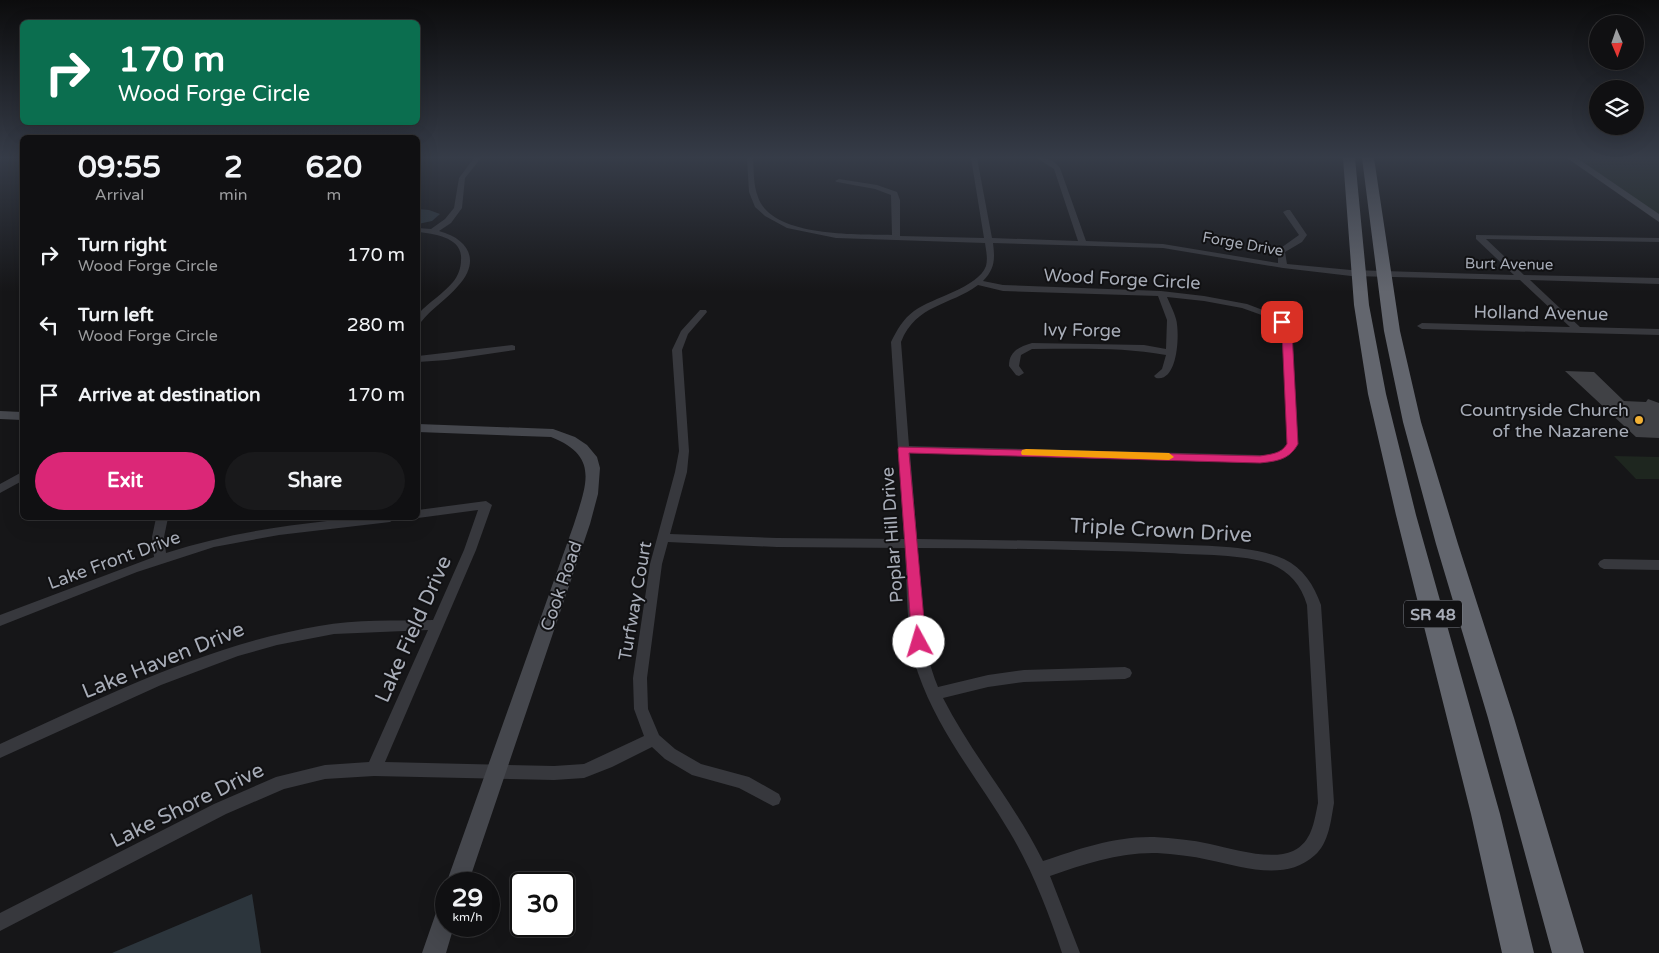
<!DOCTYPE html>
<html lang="en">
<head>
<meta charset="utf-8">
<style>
  body { margin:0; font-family:"Varela Round",sans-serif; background:#19191b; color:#f1f3f6; height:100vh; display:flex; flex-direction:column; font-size:19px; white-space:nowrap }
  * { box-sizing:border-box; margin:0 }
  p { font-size:16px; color:#9c9d9f }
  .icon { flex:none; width:28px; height:28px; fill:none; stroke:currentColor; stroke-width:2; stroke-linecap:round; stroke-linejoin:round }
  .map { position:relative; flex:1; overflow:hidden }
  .panel { position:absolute; left:20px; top:135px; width:400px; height:385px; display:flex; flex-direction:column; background:#101012; border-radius:8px; box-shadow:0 5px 20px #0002,0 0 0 1px #303032 }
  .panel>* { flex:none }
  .banner { position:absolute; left:20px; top:20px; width:400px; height:105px; border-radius:8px; box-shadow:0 5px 20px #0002,0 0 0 1px #303032; background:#0b6e4f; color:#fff; overflow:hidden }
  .needle { width:32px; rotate:178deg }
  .fabs { position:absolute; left:1589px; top:15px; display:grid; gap:10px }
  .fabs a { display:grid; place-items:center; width:55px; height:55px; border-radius:50%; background:#101012; box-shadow:0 5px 20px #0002,0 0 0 1px #303032; font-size:25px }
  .speed { position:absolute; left:435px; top:872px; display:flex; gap:10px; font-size:25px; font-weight:700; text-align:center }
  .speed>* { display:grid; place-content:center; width:65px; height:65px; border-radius:50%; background:#101012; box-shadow:0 5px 20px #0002,0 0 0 1px #303032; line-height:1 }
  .speed small { font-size:12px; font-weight:400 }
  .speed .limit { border:2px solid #111; border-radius:8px; background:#fff; color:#111 }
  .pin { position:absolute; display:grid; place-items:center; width:42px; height:42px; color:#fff; margin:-21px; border-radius:10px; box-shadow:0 2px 8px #0006 }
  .me { position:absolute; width:55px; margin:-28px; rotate:354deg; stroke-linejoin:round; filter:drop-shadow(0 0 4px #0008) }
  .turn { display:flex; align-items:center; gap:18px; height:105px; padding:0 15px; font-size:22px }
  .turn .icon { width:65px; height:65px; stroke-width:2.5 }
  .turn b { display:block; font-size:35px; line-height:42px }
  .eta { display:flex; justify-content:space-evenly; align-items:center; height:85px; text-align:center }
  .eta b { font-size:30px; font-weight:800; line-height:35px }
  .cta { display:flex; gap:10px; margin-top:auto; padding:10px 15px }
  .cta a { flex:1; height:58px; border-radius:30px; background:#db2777; color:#fff; font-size:20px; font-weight:800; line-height:58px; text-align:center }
  .cta a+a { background:#19191b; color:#f1f3f6 }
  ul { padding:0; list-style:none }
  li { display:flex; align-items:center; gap:15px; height:70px; padding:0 15px }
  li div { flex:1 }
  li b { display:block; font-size:19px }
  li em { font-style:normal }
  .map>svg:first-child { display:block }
</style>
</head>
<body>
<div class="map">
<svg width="1659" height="953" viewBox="0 0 1659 953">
  <rect width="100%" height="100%" fill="#161618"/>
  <!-- green -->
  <path fill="#1e261f" d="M1571,158H1659V219Z
    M1614,456L1659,457V479H1636Z"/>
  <!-- water -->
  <path fill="#2c353c" d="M418,209L429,210L440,214L432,221L418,224Z
    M252,894L261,953H112Z"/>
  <!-- building -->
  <path fill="#404145" d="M1565,371L1594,372L1624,401L1646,402L1648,399L1659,403V438L1636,437Z"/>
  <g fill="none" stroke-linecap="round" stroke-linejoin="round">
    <!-- street -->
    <path fill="#37383d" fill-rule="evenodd" d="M474,158H481L465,178L462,208L451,223L439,231C469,239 481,261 458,286C447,299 432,308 421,322L418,323L419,313C429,302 443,294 453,282C458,276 461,268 461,260C463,237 434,234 418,232V228L431,229L445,219L454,208L459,178Z
      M747,158H753C754,170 753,185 758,197C772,238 857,234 892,235L891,195L875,189L837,182L835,181L839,179L877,185L897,192L900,200V236L984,238L971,158H977L992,238L1078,241L1054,169L1037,158C1047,158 1054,160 1060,168L1086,241L1163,244L1278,263V250L1299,235L1283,212L1287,210H1290L1307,235L1302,242L1285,252L1287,264L1351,270L1514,275L1476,239V235L1659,238V242L1486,239L1524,275L1659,278V284L1530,280L1580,327L1659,329V335L1422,329L1417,326L1422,323L1570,327L1520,280L1351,276L1283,268L1163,248L993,243C995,259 995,269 983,281L1003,285L1161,291L1204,296L1247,304L1276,315L1292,332L1298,444C1290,459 1276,462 1260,463L910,453L917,539C998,540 1079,541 1160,544C1198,546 1249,544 1284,559C1303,568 1314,585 1321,605L1334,803C1331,820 1329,843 1315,855C1286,882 1243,867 1209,860C1192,856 1174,854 1157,853C1120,852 1084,864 1050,876L1080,953H1062C1048,911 1032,869 1009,831C978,779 938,731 918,673C906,638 907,586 905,548L777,547L668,542L662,564L647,678L648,709L659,735L675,749L701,764L749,777L779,794L781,799L779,804L773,806L739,788L692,775L665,759L652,747L612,767L584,778L554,780L374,776L325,779L284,789L226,814L0,931V913L214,804L276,777L325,765L369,762L428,630L334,634L277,645L238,656L161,685L0,758V744C104,697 206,645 319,626C357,619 395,621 433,620L464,550L478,510L418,518H416H418V510L486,501L492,505L476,550L385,762L554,766L584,764L644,736L634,709L633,678L650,564L675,472L679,451L672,350L681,331L700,310H706L707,312L688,334L682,350L689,451L687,472L670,534L777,538L904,539L891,342C897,330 903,319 914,311C933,297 978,288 986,266C988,258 986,251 985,243L836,238L787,228L765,216L755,207L749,192ZM978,285L1003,291L1158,296L1167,320L1166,349L1144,345L1032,343C1019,347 1009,351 1009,366L1016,375L1019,376L1024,373L1019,366L1021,355L1032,349C1077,349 1122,347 1166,355L1162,369L1154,376L1156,378C1178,383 1180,333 1176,319C1174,312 1170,304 1167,297L1204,301L1242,308L1270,318L1282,332L1288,444C1281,454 1272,455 1260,455L909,446L901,342C916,304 950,306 978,285ZM917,548C1001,548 1085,550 1169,553C1198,555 1244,554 1271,564C1290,572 1301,585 1307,605L1318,803C1314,822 1312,842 1293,851C1271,861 1233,849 1210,844C1192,840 1173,838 1154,837C1115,836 1079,849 1043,861C1015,804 972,755 943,698L988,687L1024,682L1125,679L1130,677L1132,673L1130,669L1125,667L1024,670L988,675L938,687C920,644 921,594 917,548Z
      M512,345L515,346V350L447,360L418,362V356Z
      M22,472V481L0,493V484Z
      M156,518H168L164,537L166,553C219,536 272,527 327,521C350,518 374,515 396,518L390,522L279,535L214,547L137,572L0,626V615L154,557L152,537Z
      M1604,559L1659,560V570L1604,569L1600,567L1598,564L1600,561Z"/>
    <!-- secondary -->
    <path fill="#45474d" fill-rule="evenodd" d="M1567,158H1577L1659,214V222Z
      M0,411L22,412V420L0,419Z
      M418,424L553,429L575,437L587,445L597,457L600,468L598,494L590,524L468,884H446V886V884L574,524C587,483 599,456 551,437L418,432Z
      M446,903V926H454L446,953H422L438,907Z"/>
    <!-- highway -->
    <path fill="#63666e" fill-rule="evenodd" d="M1343,158H1355L1369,305L1386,394L1416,515L1500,814L1534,953H1502L1471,814L1396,515L1368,394L1354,305Z
      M1362,158H1374L1400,331L1421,422L1458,544L1514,718L1584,953H1552L1488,718L1436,544L1403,422L1384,331Z"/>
  </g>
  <!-- sky -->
  <linearGradient id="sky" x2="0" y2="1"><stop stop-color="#0c0c0d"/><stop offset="0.54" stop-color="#363c48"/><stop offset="1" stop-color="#363c48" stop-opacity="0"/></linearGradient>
  <rect width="1659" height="292" fill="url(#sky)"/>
  <!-- route -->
  <path fill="#db2777" stroke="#8e194d" d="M1282,319L1285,320L1292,332L1298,444C1289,460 1277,461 1260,463L909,453L926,642L923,646L919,647L914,646L912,642L898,449L899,447L1260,456C1271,454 1281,454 1287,444L1282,332L1278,322Z"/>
  <!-- slow -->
  <path fill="#f59e0b" d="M1026,449L1169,453L1174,457L1169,460L1022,455L1021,453L1022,450Z"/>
  <!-- markers -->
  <circle fill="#f2b134" stroke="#111113" stroke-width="2" cx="1639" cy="420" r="5"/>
  <g text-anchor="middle" stroke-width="4" stroke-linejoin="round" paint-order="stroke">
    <!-- far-street labels -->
    <g font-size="15" fill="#a8adb8" stroke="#111113">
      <text transform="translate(1243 244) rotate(10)" y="5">Forge Drive</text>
      <text transform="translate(1509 264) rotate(1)" y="5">Burt Avenue</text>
    </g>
    <!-- shield labels -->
    <rect fill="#111113" stroke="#7b7e86" stroke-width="1" x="1404" y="600.5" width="58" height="27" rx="4"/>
    <g font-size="16" font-weight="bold" fill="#a8adb8">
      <text x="1433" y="620">SR 48</text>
    </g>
    <!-- street labels -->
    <g font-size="18" fill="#a8adb8" stroke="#111113">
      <text transform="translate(1122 279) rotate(3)" y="6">Wood Forge Circle</text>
      <text transform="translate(1541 313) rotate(1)" y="6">Holland Avenue</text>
      <text transform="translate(1082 330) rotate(1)" y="6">Ivy Forge</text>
      <text transform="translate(892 535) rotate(-94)" y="6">Poplar Hill Drive</text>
      <text transform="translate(114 560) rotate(-20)" y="6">Lake Front Drive</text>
      <text transform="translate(561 586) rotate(-71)" y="6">Cook Road</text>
      <text transform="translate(635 601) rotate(-80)" y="6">Turfway Court</text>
    </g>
    <!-- poi labels -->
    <g font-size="18" fill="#a8adb8" stroke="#111113" text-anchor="end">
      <text x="1629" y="416">Countryside Church<tspan x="1629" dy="21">of the Nazarene</tspan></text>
    </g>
    <!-- near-street labels -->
    <g font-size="21" fill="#a8adb8" stroke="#111113">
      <text transform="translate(1161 530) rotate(3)" y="7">Triple Crown Drive</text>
      <text transform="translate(413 629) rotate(-66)" y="7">Lake Field Drive</text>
      <text transform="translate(163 660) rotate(-22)" y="7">Lake Haven Drive</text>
      <text transform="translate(187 805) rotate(-26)" y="7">Lake Shore Drive</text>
    </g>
  </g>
</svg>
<div class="fabs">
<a><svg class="needle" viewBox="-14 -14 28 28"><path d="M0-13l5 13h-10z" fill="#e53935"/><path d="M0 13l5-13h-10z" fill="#9c9d9f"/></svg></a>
<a><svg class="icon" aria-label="layers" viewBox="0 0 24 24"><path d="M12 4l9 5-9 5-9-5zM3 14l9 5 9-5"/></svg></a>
</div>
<div class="speed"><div>29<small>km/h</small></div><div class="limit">30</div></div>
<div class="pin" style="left:1282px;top:322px;background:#d93025"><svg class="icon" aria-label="arrive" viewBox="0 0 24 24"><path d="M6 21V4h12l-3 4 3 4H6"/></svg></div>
<svg class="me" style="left:919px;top:642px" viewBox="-20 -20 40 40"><circle r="19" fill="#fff"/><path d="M0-13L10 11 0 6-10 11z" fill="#db2777"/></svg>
<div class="banner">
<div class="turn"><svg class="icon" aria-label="right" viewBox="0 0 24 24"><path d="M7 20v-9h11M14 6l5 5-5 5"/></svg><div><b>170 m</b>Wood Forge Circle</div></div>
</div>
<section class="panel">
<div class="eta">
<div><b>09:55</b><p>Arrival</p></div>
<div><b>2</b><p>min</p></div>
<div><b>620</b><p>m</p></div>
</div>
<ul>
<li><svg class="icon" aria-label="right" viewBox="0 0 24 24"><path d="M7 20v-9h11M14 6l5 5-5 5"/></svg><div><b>Turn right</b><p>Wood Forge Circle</p></div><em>170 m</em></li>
<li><svg class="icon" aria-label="left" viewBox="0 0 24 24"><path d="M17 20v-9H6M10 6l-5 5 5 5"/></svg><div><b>Turn left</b><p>Wood Forge Circle</p></div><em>280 m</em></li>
<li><svg class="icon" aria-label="arrive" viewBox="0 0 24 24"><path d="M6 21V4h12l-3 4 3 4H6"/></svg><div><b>Arrive at destination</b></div><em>170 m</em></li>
</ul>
<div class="cta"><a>Exit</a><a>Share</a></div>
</section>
</div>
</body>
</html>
